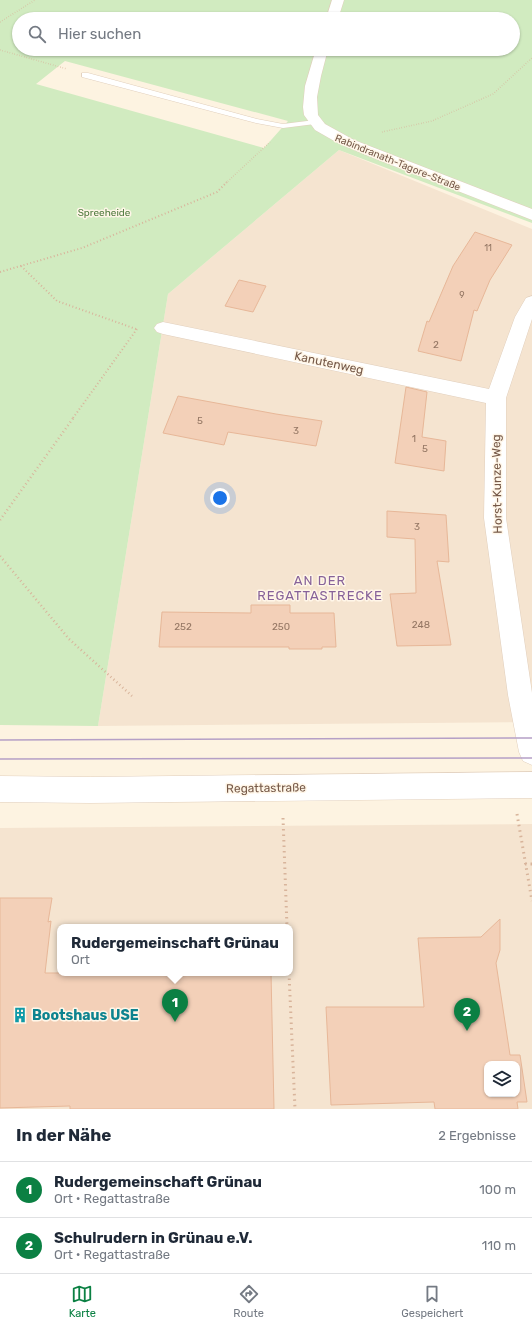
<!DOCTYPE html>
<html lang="de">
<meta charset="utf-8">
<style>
:root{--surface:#fff;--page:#f6f6f7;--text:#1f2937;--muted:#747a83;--line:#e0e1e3;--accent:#0b8043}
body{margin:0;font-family:Rubik,sans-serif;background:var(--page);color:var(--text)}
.controls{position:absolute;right:12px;bottom:12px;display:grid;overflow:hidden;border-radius:8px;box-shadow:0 1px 3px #0004}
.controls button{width:36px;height:36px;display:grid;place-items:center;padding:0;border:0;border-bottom:1px solid var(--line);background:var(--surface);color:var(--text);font:20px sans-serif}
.you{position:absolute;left:220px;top:498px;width:14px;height:14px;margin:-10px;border:3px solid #fff;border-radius:50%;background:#1a73e8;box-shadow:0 0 0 6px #1a73e833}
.badge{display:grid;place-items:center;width:26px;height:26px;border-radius:50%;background:var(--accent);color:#fff;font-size:13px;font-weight:700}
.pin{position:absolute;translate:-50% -33px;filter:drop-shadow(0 1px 2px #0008)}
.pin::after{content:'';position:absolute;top:21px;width:14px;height:12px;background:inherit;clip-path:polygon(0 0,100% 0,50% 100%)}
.popup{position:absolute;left:57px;top:924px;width:236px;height:52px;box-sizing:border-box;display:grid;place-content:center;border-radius:8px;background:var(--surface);filter:drop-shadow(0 1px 3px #0005);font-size:13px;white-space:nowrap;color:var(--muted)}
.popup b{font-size:15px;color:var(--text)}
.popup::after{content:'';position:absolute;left:50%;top:100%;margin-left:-8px;border:8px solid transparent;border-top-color:var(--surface)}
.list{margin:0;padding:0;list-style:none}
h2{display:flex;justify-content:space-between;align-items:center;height:52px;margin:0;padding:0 16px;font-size:17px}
h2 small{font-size:13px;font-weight:400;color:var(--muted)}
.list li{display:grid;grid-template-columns:26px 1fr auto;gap:12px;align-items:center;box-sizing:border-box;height:56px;padding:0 16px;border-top:1px solid var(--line)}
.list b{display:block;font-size:15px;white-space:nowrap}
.list p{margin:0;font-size:13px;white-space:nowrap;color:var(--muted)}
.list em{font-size:13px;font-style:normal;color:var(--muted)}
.icon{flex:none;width:22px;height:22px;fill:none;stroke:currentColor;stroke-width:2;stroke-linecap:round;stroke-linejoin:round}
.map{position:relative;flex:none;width:532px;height:1109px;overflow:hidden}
.search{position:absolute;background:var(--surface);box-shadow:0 1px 3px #0004;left:12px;right:12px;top:12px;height:44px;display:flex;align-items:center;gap:10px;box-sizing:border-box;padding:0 14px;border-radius:22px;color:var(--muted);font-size:15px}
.sheet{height:164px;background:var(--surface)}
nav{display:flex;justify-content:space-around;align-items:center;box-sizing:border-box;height:56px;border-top:1px solid var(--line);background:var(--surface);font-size:11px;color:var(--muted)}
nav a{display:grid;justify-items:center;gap:2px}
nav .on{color:var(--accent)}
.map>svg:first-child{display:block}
.residential{fill:#f5e4d0;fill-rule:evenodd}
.green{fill:#d1ebc0;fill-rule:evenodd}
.building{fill:#f3d0b8;stroke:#e7b798;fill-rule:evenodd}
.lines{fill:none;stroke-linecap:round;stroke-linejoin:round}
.service-casing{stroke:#e1cfbd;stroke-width:1}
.minor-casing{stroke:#e1cfbd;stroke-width:1}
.path-far3{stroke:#d8b49b;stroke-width:1.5;stroke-dasharray:0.5 2;stroke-linecap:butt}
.path-far2{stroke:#d8b49b;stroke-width:2;stroke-dasharray:1 2.5;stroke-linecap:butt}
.path-far1{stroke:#d8b49b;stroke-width:2.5;stroke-dasharray:1 3;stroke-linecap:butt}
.path{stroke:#d8b49b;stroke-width:3;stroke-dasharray:1.5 4;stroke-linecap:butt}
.service{fill:#fff;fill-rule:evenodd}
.minor{fill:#fff;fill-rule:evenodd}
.tram{stroke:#b5a0c6;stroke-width:1.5}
.labels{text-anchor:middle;stroke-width:3;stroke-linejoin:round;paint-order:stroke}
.far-number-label{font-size:9px;fill:#947663}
.far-street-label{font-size:10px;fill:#755847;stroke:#fff6e8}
.far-park-label{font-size:10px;fill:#507b3f;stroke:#fff6e8}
.number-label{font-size:10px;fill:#947663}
.street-label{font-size:12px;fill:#755847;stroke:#fff6e8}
.neighbourhood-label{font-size:13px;letter-spacing:1px;fill:#876299;stroke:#fff6e8}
.near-culture-label{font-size:14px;font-weight:bold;fill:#0d838f;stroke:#fff6e8;text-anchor:start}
</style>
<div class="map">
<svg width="532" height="1109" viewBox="0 0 532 1109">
<rect width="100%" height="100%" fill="#fdf3e1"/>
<path class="residential" d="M 339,150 L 532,229 L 532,722 L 98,726 L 168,294 Z
M 532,824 L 532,1109 L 0,1109 L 0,828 ZM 60,927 L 290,927 L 290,973 L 60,973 ZM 487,1064 L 517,1064 L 517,1094 L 487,1094 Z"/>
<path class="green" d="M 0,0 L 532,0 L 532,223 L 339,150 L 168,294 L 98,726 L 0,725 ZM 19,19 L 513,19 L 513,49 L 19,49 ZM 65,61 L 288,121 L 264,148 L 36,84 Z"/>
<path class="building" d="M 475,232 L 512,245 L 490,280 L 477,311 L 474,310 L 461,361 L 418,351 L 427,321 L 429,322 L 453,266 Z
M 239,280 L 266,286 L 253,312 L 225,306 Z
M 406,387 L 427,392 L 422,437 L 446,441 L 444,471 L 395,463 Z
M 178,396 L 276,414 L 322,421 L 316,446 L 228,432 L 224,445 L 163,433 Z
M 387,511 L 446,515 L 449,562 L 437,561 L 451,645 L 397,646 L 390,594 L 416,593 L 415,539 L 387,537 Z
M 251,605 L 290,605 L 290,613 L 334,613 L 336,647 L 322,647 L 322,649 L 289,649 L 289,647 L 159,647 L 162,612 L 251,613 Z
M 0,898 L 52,898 L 48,922 L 51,921 L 45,973 L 271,973 L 274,1109 L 70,1109 L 70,1106 L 0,1108 Z
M 500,919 L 500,950 L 496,963 L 510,1055 L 520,1055 L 527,1102 L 517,1102 L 518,1109 L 435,1109 L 434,1102 L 331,1105 L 326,1007 L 424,1007 L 418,938 L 481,937 ZM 487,1064 L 517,1064 L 517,1094 L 487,1094 Z"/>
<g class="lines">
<g class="service-casing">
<path id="service" d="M 82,73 L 88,73 L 257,119 L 283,124 L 315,120 L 319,122 L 315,124 L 283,128 L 256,123 L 82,77 Z"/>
</g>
<g class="minor-casing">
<path id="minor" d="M 332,0 L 344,0 L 338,19 L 326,19 Z
M 316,49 L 328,49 L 321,76 L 317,97 L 318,115 L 325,124 L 354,140 L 532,209 L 532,220 L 366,155 L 336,142 L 315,130 L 304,115 L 303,107 L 305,86 Z
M 532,296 L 532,319 L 506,398 L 506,518 L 532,693 L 532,765 L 523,761 L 519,752 L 508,695 L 484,518 L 486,403 L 163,334 L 157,332 L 154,328 L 157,324 L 163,322 L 489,389 L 515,317 L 526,298 Z
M 532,772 L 532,798 L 90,803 L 0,802 L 0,776 L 90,777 Z"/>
</g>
<path class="path-far3" d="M 0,22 L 35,0
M 0,50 L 67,69
M 382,132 L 432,121 L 493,94 L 532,58
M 226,183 L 270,142"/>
<path class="path-far2" d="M 21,266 L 57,301 L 136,329
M 0,272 L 82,248 L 217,192 L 227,182
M 73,418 L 137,329"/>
<path class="path-far1" d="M 0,520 L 74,417
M 0,556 L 69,639 L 132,696"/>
<path class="path" d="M 517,814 L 532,901
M 283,818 L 287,927
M 525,864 L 532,864
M 289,973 L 295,1109"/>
<use href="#service" class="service"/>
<use href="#minor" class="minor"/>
<path class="tram" d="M 0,740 L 532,738
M 0,759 L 532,758"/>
</g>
<defs>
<g id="building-bare" transform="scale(1.2)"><path d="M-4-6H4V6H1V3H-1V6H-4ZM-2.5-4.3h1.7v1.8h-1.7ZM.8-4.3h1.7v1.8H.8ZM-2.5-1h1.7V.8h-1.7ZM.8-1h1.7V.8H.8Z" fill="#0f9aa8" stroke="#fff6e8" stroke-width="2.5" paint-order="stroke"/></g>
</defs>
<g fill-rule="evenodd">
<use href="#building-bare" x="20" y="1015"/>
</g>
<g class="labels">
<g class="far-number-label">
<text x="488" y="251">11</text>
<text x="462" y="298">9</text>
</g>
<g class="far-street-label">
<text transform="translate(398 162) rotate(22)" y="4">Rabindranath-Tagore-Straße</text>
</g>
<g class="far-park-label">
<text x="104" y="216">Spreeheide</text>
</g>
<g class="number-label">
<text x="436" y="348">2</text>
<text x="200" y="424">5</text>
<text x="296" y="434">3</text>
<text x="414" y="442">1</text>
<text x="425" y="452">5</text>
<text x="417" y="530">3</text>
<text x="421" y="628">248</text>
<text x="183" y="630">252</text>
<text x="281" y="630">250</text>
</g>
<g class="street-label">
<text transform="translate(329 363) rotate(12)" y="4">Kanutenweg</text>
<text transform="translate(497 484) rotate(-91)" y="4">Horst-Kunze-Weg</text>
<text transform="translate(266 788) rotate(-1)" y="4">Regattastraße</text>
</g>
<g class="neighbourhood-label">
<text x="320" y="585">AN DER<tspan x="320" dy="15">REGATTASTRECKE</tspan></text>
</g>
<g class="near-culture-label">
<text x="32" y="1020">Bootshaus USE</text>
</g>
</g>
</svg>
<div class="controls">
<button><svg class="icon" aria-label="layers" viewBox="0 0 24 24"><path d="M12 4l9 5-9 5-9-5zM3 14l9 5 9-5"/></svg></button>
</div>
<div class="you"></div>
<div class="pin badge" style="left:175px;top:1022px">1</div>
<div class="popup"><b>Rudergemeinschaft Grünau</b>Ort</div>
<div class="pin badge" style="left:467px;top:1031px">2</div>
<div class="search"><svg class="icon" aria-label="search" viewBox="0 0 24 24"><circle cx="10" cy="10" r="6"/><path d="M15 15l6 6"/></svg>Hier suchen</div>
</div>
<section class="sheet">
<h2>In der Nähe<small>2 Ergebnisse</small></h2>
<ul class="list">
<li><span class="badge">1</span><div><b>Rudergemeinschaft Grünau</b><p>Ort · Regattastraße</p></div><em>100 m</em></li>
<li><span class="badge">2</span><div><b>Schulrudern in Grünau e.V.</b><p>Ort · Regattastraße</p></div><em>110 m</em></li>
</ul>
</section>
<nav>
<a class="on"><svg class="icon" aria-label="map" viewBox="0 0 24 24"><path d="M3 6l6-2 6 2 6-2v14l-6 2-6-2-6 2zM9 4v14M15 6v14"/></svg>Karte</a>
<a><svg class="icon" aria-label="directions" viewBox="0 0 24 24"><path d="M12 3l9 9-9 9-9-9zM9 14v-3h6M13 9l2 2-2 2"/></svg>Route</a>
<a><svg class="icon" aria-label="saved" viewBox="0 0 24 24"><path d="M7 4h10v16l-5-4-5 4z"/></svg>Gespeichert</a>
</nav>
